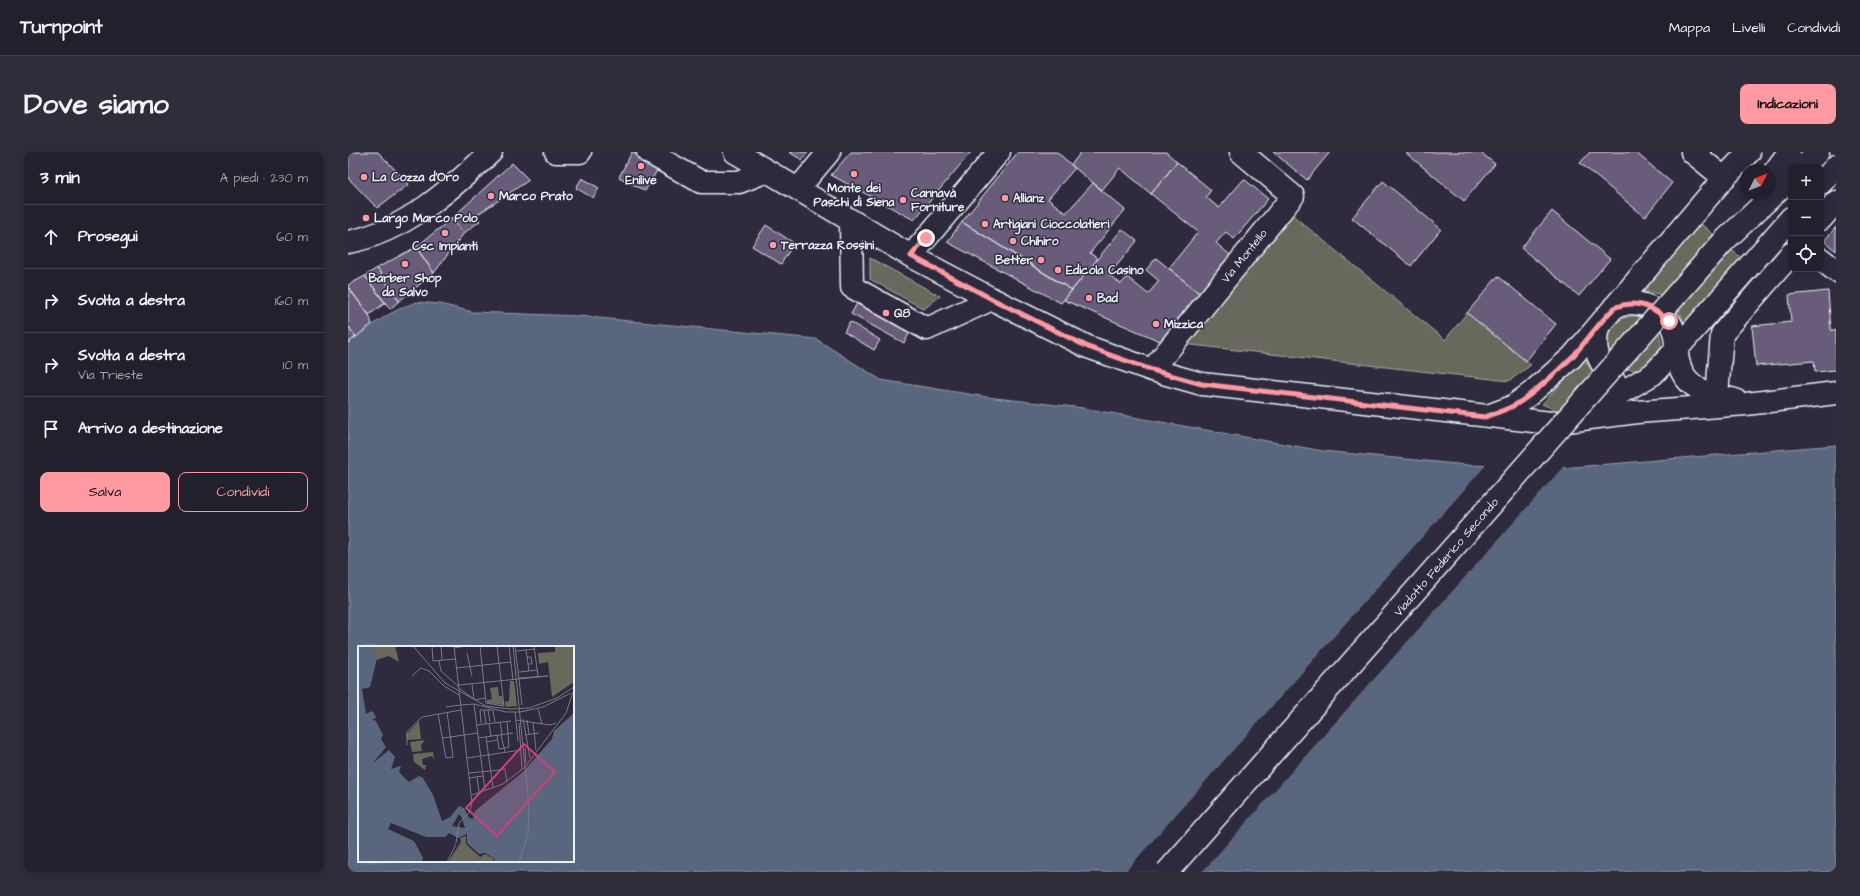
<!DOCTYPE html>
<html lang="it">
<meta charset="utf-8">
<style>
:root{--surface:#23202e;--page:#2f2d3a;--text:#f1f3f6;--muted:#a3a3aa;--line:#403e4a;--accent:#ff9aa2}
body{margin:0;font-family:"Architects Daughter",sans-serif;background:var(--page);color:var(--text)}
.controls{position:absolute;right:12px;top:12px;display:grid;overflow:hidden;border-radius:8px;box-shadow:0 2px 10px #0003}
.controls button{width:36px;height:36px;display:grid;place-items:center;padding:0;border:0;border-bottom:1px solid var(--line);background:var(--surface);color:var(--text);font:20px sans-serif}
.compass{position:absolute;left:1392px;top:12px;width:36px;height:36px;border-radius:50%;background:var(--surface);box-shadow:0 2px 10px #0003;rotate:48deg}
.stop{position:absolute;width:12px;height:12px;margin:-9px;border:3px solid #ff9aa2;border-radius:50%;background:#fff}
.stop.end{background:#ff9aa2;border-color:#fff;box-shadow:0 1px 4px #0008}
.list{margin:0;padding:0;list-style:none}
h2{display:flex;justify-content:space-between;align-items:center;height:52px;margin:0;padding:0 16px;font-size:17px}
h2 small{font-size:13px;font-weight:400;color:var(--muted)}
.list li{display:grid;grid-template-columns:26px 1fr auto;gap:12px;align-items:center;box-sizing:border-box;height:64px;padding:0 16px;border-top:1px solid var(--line)}
.list b{display:block;font-size:15px;white-space:nowrap}
.list p{margin:0;font-size:13px;white-space:nowrap;color:var(--muted)}
.list em{font-size:13px;font-style:normal;color:var(--muted)}
.actions{display:flex;gap:8px;padding:12px 16px}
.actions a{flex:1;padding:9px 0;border:1px solid var(--accent);border-radius:8px;text-align:center;font-size:14px;color:var(--accent)}
.actions .main{background:var(--accent);color:#111}
.icon{flex:none;width:22px;height:22px;fill:none;stroke:currentColor;stroke-width:2;stroke-linecap:round;stroke-linejoin:round}
.map{position:relative;flex:none;width:1488px;height:720px;overflow:hidden;border-radius:8px}
header{display:flex;align-items:center;gap:24px;box-sizing:border-box;height:56px;padding:0 20px;background:var(--surface);border-bottom:1px solid var(--line)}
header strong{font-size:19px}
nav{display:flex;gap:22px;margin-inline-start:auto;font-size:14px}
.intro{display:flex;align-items:center;justify-content:space-between;box-sizing:border-box;height:96px;padding:0 24px}
h1{margin:0;font-size:28px}
.button{padding:10px 18px;border-radius:8px;background:var(--accent);color:#111;font-size:14px;font-weight:700}
main{display:flex;gap:24px;padding:0 24px}
aside{flex:1;background:var(--surface);border-radius:8px;box-shadow:0 2px 10px #0003}
.map>svg:first-child{display:block}
.green{fill:#68695b;stroke:#a8adaa}
.water{fill:#5a667e;stroke:#939eaf;fill-rule:evenodd}
.pier{fill:#2f2a3d}
.building{fill:#675c7a;stroke:#e8f1f8}
.lines{fill:none;stroke-linecap:round;stroke-linejoin:round}
.minor-casing{stroke:#e8f1f8;stroke-width:25}
.major-casing{stroke:#e8f1f8;stroke-width:25}
.minor{stroke:#2f2a3d;stroke-width:22}
.major{stroke:#2f2a3d;stroke-width:22}
.major-bridge-casing{stroke:#e8f1f8;stroke-width:25;stroke-linecap:butt}
.major-bridge{stroke:#2f2a3d;stroke-width:22}
.route{stroke:#ff9aa2;stroke-width:5}
.poi-dot{fill:#ff9aa2;stroke:#2f2a3d;stroke-width:1.5}
.labels{text-anchor:middle;stroke-width:3;stroke-linejoin:round;paint-order:stroke}
.poi-label{font-size:12px;font-weight:bold;fill:#e8f1f8;stroke:#2f2a3d;text-anchor:start}
.street-label{font-size:12px;fill:#e8f1f8;stroke:#2f2a3d}
.inset-road{fill:none;stroke:#797a88;stroke-width:1}
.view{fill:#ca437a;fill-opacity:0.15;stroke:#ca437a;stroke-width:2}
.inset-edge{fill:none;stroke:#e8f1f8;stroke-width:2}
</style>
<header>
<strong>Turnpoint</strong>
<nav><a>Mappa</a><a>Livelli</a><a>Condividi</a></nav>
</header>
<div class="intro"><h1>Dove siamo</h1><a class="button">Indicazioni</a></div>
<main>
<aside>
<h2>3 min<small>A piedi · 230 m</small></h2>
<ul class="list">
<li><svg class="icon" aria-label="ahead" viewBox="0 0 24 24"><path d="M12 20V5M6 11l6-6 6 6"/></svg><div><b>Prosegui</b></div><em>60 m</em></li>
<li><svg class="icon" aria-label="right" viewBox="0 0 24 24"><path d="M7 20v-9h11M14 6l5 5-5 5"/></svg><div><b>Svolta a destra</b></div><em>160 m</em></li>
<li><svg class="icon" aria-label="right" viewBox="0 0 24 24"><path d="M7 20v-9h11M14 6l5 5-5 5"/></svg><div><b>Svolta a destra</b><p>Via Trieste</p></div><em>10 m</em></li>
<li><svg class="icon" aria-label="arrive" viewBox="0 0 24 24"><path d="M6 21V4h12l-3 4 3 4H6"/></svg><div><b>Arrivo a destinazione</b></div></li>
</ul>
<div class="actions"><a class="main">Salva</a><a>Condividi</a></div>
</aside>
<div class="map">
<svg width="1488" height="720" viewBox="0 0 1488 720">
<rect width="100%" height="100%" fill="#2f2a3d"/>
<filter id="ink" filterUnits="userSpaceOnUse"><feTurbulence type="fractalNoise" baseFrequency=".025" numOctaves="2"/><feDisplacementMap in="SourceGraphic" scale="8" xChannelSelector="R" yChannelSelector="G"/><feConvolveMatrix kernelMatrix="1 2 1 2 8 2 1 2 1" color-interpolation-filters="sRGB"/></filter>
<g filter="url(#ink)">
<path class="green" d="M 943,62 L 1097,188 L 1119,161 L 1183,213 L 1161,229 L 835,192 Z
M 1352,71 L 1397,109 L 1337,176 C 1332,150 1317,139 1291,140 Z
M 522,106 L 592,144 L 576,157 L 522,127 Z
M1259 191a27 27 0 1 1 54 0a27 27 0 1 1-54 0Z
M 1236,207 L 1244,219 L 1259,234 L 1210,259 L 1194,252 Z"/>
<path class="water" d="M 69,150 L 92,152 L 125,160 L 230,164 L 468,187 L 533,228 L 639,245 L 735,256 L 975,299 L 1119,313 L 1214,316 L 1488,293 L 1488,720 L 0,720 L 0,191 C 23,174 41,159 69,150 ZM 11,495 L 225,495 L 225,709 L 11,709 Z"/>
<path class="pier" d="M 1139,312 L 1216,314 L 854,720 L 777,720 Z"/>
<path class="building" d="M 1,0 L 30,0 L 61,32 L 29,56 L 0,26 Z
M 284,0 L 311,15 L 297,39 L 271,25 Z
M 441,0 L 460,0 L 454,8 Z
M 503,0 L 623,0 L 566,68 L 483,23 Z
M 670,0 L 709,0 L 727,16 L 700,47 L 718,61 L 745,31 L 777,58 L 742,101 L 750,107 L 724,138 L 614,70 Z
M 733,0 L 818,0 L 829,10 L 803,42 L 772,16 L 754,38 L 723,13 Z
M 925,0 L 982,0 L 959,28 Z
M 1059,0 L 1132,0 L 1147,12 L 1116,49 L 1058,1 Z
M 1242,0 L 1287,0 L 1324,31 L 1297,65 L 1232,11 Z
M 829,10 L 863,38 L 858,45 L 871,56 L 896,27 L 920,47 L 886,87 L 878,80 L 868,91 L 882,103 L 851,141 L 821,116 L 850,80 L 803,42 Z
M 164,11 L 181,28 L 127,64 L 132,69 L 116,81 L 103,67 Z
M 234,26 L 251,36 L 245,46 L 228,36 Z
M 1035,29 L 1093,77 L 1063,114 L 1004,66 Z
M 1204,59 L 1262,107 L 1231,144 L 1173,96 Z
M 103,67 L 116,81 L 86,121 L 68,95 Z
M 614,70 L 702,125 L 724,138 L 713,151 L 599,90 Z
M 418,73 L 446,91 L 433,112 L 404,94 Z
M 1488,75 L 1488,99 L 1476,89 Z
M 774,77 L 789,89 L 761,123 L 773,132 L 779,125 L 800,142 L 811,129 L 798,118 L 808,106 L 851,141 L 812,189 L 716,148 Z
M 68,95 L 86,121 L 51,149 L 29,116 Z
M 29,116 L 51,149 L 42,157 L 17,124 Z
M 17,124 L 37,151 L 21,163 L 0,135 L 0,133 Z
M 1150,124 L 1208,172 L 1178,209 L 1119,161 Z
M 0,135 L 21,163 L 24,172 L 8,185 L 0,174 Z
M 516,139 L 569,168 L 556,191 L 503,162 Z
M 1480,139 L 1483,178 L 1488,178 L 1488,218 L 1467,220 L 1466,209 L 1408,214 L 1404,174 L 1443,170 L 1441,143 Z
M 502,170 L 532,188 L 526,198 L 496,180 Z
M 0,174 L 8,185 L 0,191 Z"/>
<g class="lines">
<g class="minor-casing">
<path id="minor" d="M 208,0 L 232,0
M 300,0 L 353,30 L 391,30 L 419,19
M 387,0 L 563,104 L 644,147 L 740,195 L 804,218 L 854,232 L 1203,271 L 1289,260 L 1398,252 L 1488,241
M 1344,0 L 1376,26
M 1473,31 L 1488,14
M 450,37 L 481,0
M 1473,67 L 1488,50
M 503,69 L 504,135 L 579,177 L 644,147
M 563,104 L 651,0
M 1473,107 L 1488,119
M 1266,155 C 1271,154 1276,152 1281,151 C 1301,150 1324,164 1327,184 C 1329,199 1328,213 1338,226 C 1349,241 1370,243 1387,248
M 1250,175 C 1243,204 1255,213 1271,236
M 804,218 L 945,44 L 893,0
M 1369,243 L 1374,182 L 1443,102
M 1224,262 L 1274,240 L 1305,222 L 1328,198 L 1443,66
M 1140,264 L 1164,255 L 1182,242 L 1224,205 L 1376,26 L 1401,0"/>
</g>
<g class="major-casing">
<path id="major" d="M 1454,15 L 1470,0
M 1422,26 L 1441,0
M 0,90 C 56,80 103,37 143,0
M 1375,90 L 1443,26"/>
</g>
<use href="#minor" class="minor"/>
<use href="#major" class="major"/>
<g class="major-bridge-casing">
<path id="major-bridge" d="M 819,720 L 1375,90"/>
</g>
<use href="#major-bridge" class="major-bridge"/>
</g>
</g>
<g class="lines" filter="url(#ink)">
<path class="route" d="M 578,86 L 563,104 L 644,147 L 740,195 L 804,218 L 854,232 L 1137,265 C 1145,262 1155,259 1163,255 C 1179,248 1211,218 1224,205 C 1233,196 1261,158 1268,155 C 1289,147 1306,155 1321,169"/>
</g>
<g class="poi-dot">
<circle cx="293" cy="14" r="4"/>
<circle cx="506" cy="22" r="4"/>
<circle cx="16" cy="25" r="4"/>
<circle cx="143" cy="44" r="4"/>
<circle cx="657" cy="46" r="4"/>
<circle cx="555" cy="48" r="4"/>
<circle cx="18" cy="66" r="4"/>
<circle cx="637" cy="72" r="4"/>
<circle cx="97" cy="81" r="4"/>
<circle cx="665" cy="89" r="4"/>
<circle cx="425" cy="93" r="4"/>
<circle cx="693" cy="108" r="4"/>
<circle cx="57" cy="112" r="4"/>
<circle cx="710" cy="118" r="4"/>
<circle cx="741" cy="146" r="4"/>
<circle cx="538" cy="161" r="4"/>
<circle cx="808" cy="172" r="4"/>
</g>
<g class="labels">
<g class="poi-label">
<text x="24" y="29">La Cozza d'Oro</text>
<text x="293" y="32" text-anchor="middle">Enilive</text>
<text x="506" y="40" text-anchor="middle">Monte dei<tspan x="506" dy="14">Paschi di Siena</tspan></text>
<text x="563" y="45">Cannavà<tspan x="563" dy="14">Forniture</tspan></text>
<text x="151" y="48">Marco Prato</text>
<text x="665" y="50">Allianz</text>
<text x="26" y="70">Largo Marco Polo</text>
<text x="645" y="76">Artigiani Cioccolatieri</text>
<text x="673" y="93">Chihiro</text>
<text x="433" y="97">Terrazza Rossini</text>
<text x="97" y="98" text-anchor="middle">Csc Impianti</text>
<text x="685" y="112" text-anchor="end">Better</text>
<text x="718" y="122">Edicola Casino</text>
<text x="57" y="130" text-anchor="middle">Barber Shop<tspan x="57" dy="14">da Salvo</tspan></text>
<text x="749" y="150">Bad</text>
<text x="546" y="165">Q8</text>
<text x="816" y="176">Mizzica</text>
</g>
<g class="street-label">
<text transform="translate(896 104) rotate(-51)" y="4">Via Montello</text>
<text transform="translate(1098 405) rotate(-49)" y="4">Viadotto Federico Secondo</text>
</g>
</g>
<g transform="translate(10 494)">
<rect width="216" height="216" fill="#2f2a3d"/>
<path d="M 16,0 L 37,0 L 41,16 L 31,10 L 18,14 ZM 197,0 L 216,0 L 216,36 L 194,51 L 190,16 L 181,18 L 180,7 L 197,6 ZM 152,35 L 156,35 L 159,60 L 148,61 L 147,56 L 151,55 ZM 140,41 L 141,50 L 144,50 L 146,59 L 129,57 L 129,54 L 134,53 L 132,42 ZM 61,75 L 63,93 L 49,94 L 48,89 ZM 67,94 L 63,99 L 64,105 L 54,106 L 52,96 ZM 75,106 L 76,114 L 74,110 L 64,113 L 65,119 L 68,119 L 67,124 L 56,116 L 55,108 ZM 108,190 L 108,198 L 122,211 L 127,208 L 136,213 L 134,216 L 90,216 L 103,196 L 102,192 Z" fill="#68695b"/>
<path d="M 0,0 L 16,0 L 19,12 L 12,41 L 4,43 L 8,68 L 13,65 L 16,67 L 18,72 L 14,73 L 18,75 L 25,89 L 23,93 L 28,101 L 15,117 L 31,104 L 37,111 L 33,123 L 43,120 L 41,126 L 51,136 L 61,130 L 65,132 L 75,149 L 84,175 L 92,171 L 101,160 L 106,162 L 111,172 L 115,173 L 117,165 L 165,126 L 194,93 L 196,85 L 216,67 L 216,216 L 135,216 L 137,213 L 127,207 L 121,208 L 109,197 L 109,188 L 100,192 L 91,187 L 87,191 L 68,191 L 33,177 L 30,183 L 56,195 L 65,212 L 64,216 L 0,216 ZM 101,168 L 104,172 L 107,182 L 94,180 Z" fill="#5a667e" fill-rule="evenodd"/>
<path class="inset-road" d="M 55,0 L 87,37 L 128,60 L 152,63 L 171,62 L 199,52 L 216,41M 74,0 L 75,15 L 97,13M 83,0 L 84,14M 96,0 L 114,157 L 111,167 L 101,177 L 98,197M 122,0 L 128,57 L 146,60 L 139,0M 151,0 L 155,34M 155,0 L 171,161 L 170,188 L 161,216M 157,0 L 164,59M 176,0 L 180,30M 96,2 L 109,0M 168,4 L 171,25M 158,5 L 177,3M 109,7 L 114,30M 169,11 L 173,11 L 174,18 L 170,18M 81,15 L 83,25 L 101,41M 99,22 L 153,16M 161,26 L 180,24M 54,30 L 63,22 L 71,25 L 86,40 L 101,49M 161,32 L 190,30M 114,38 L 116,53M 101,39 L 190,30M 101,42 L 117,54 L 127,52M 116,58 L 127,144M 103,59 L 116,58 L 148,66 L 162,66 L 185,61 L 213,47M 88,61 L 102,59M 180,63 L 184,78M 126,64 L 128,78M 130,64 L 132,76M 135,64 L 137,76M 157,66 L 160,95M 80,68 L 88,112 L 95,111 L 89,66M 165,73 L 172,112M 158,74 L 192,79 L 198,77M 169,74 L 171,88M 142,76 L 144,88M 175,76 L 178,104M 123,77 L 122,64 L 134,64M 161,77 L 164,123M 131,78 L 133,90M 119,79 L 153,75M 139,89 L 141,103 L 151,101 L 149,75M 143,89 L 147,106M 167,89 L 181,87M 128,91 L 135,142M 85,92 L 120,87M 120,92 L 155,87M 128,96 L 140,94M 49,99 L 49,86 L 64,71 L 103,64M 167,102 L 168,117M 109,112 L 163,104M 133,125 L 147,123 L 149,136M 111,127 L 132,125M 119,131 L 121,146M 111,132 L 125,130M 114,149 L 145,138 L 167,121 L 208,67 L 215,46M 89,216 L 98,198"/>
<path class="view" d="M 166,98 L 197,126 L 139,190 L 108,162 Z"/>
<rect width="216" height="216" class="inset-edge"/>
</g>
</svg>
<div class="controls">
<button>+</button>
<button>−</button>
<button><svg class="icon" aria-label="locate" viewBox="0 0 24 24"><circle cx="12" cy="12" r="6"/><path d="M12 2v4M12 18v4M2 12h4M18 12h4"/></svg></button>
</div>
<svg class="compass" viewBox="-18 -18 36 36"><path d="M0-13l5 13h-10z" fill="#e53935"/><path d="M0 13l5-13h-10z" fill="#a3a3aa"/></svg>
<div class="stop" style="left:1321px;top:169px"></div>
<div class="stop end" style="left:578px;top:86px"></div>
</div>
</main>
